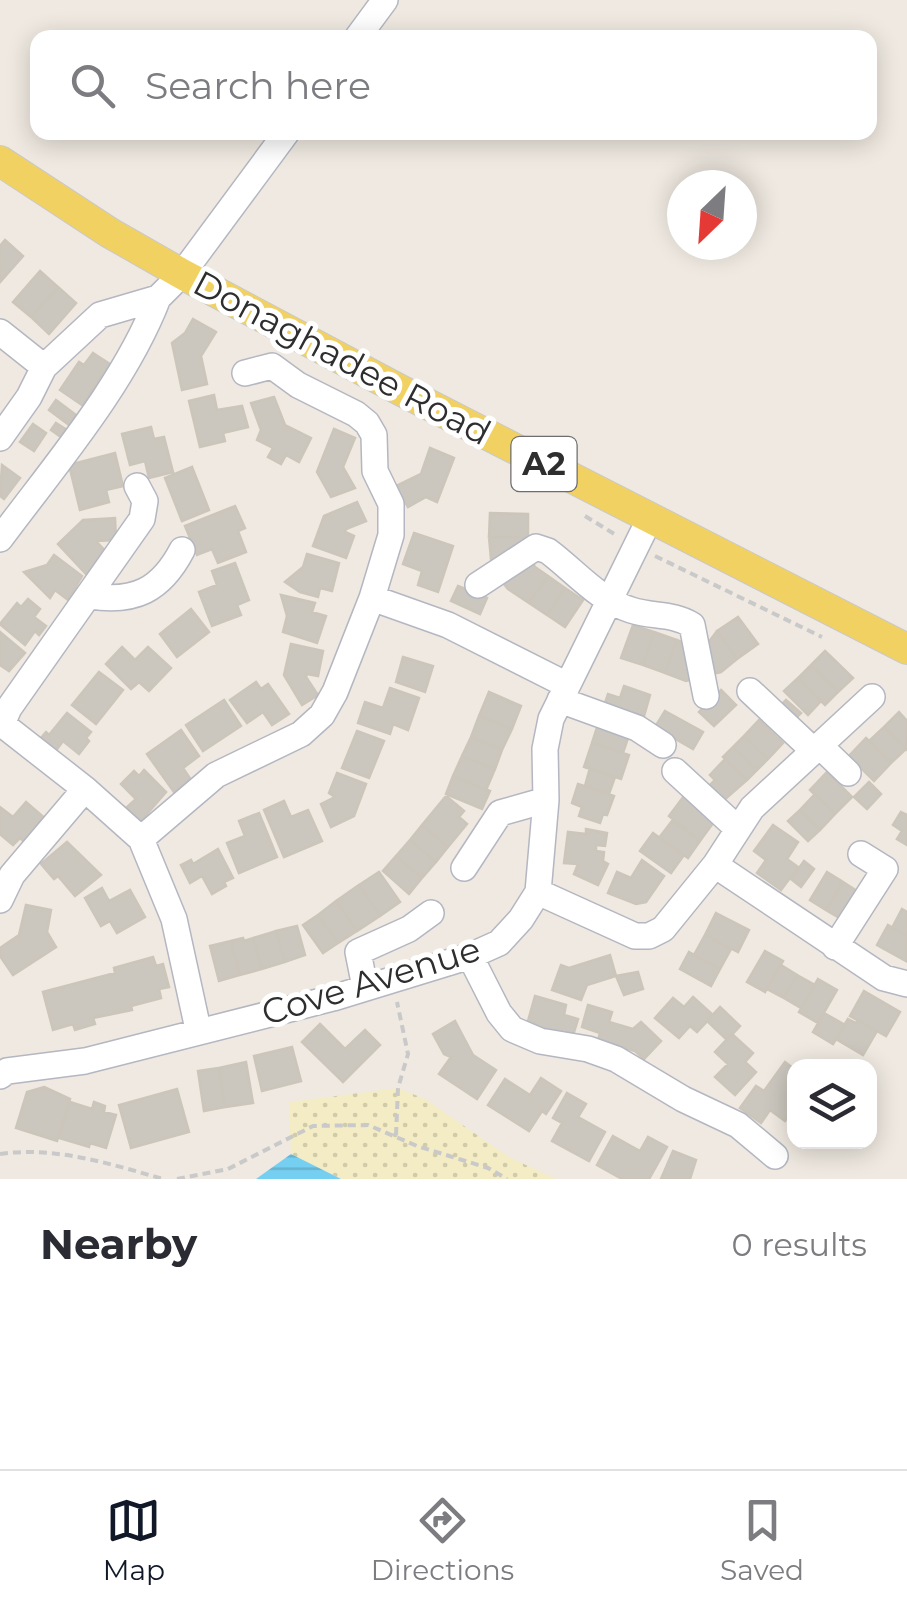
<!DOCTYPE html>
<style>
:root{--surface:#fff;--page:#f7f7f7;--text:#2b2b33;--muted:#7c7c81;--line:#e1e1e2;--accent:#111827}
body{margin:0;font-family:Montserrat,sans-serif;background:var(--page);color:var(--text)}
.controls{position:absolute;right:30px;bottom:30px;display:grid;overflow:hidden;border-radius:20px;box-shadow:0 5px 25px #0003}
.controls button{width:90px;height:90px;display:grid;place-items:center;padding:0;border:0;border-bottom:2px solid var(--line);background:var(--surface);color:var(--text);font:50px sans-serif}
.compass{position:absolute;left:667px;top:170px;width:90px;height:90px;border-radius:50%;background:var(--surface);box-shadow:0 5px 25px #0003;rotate:205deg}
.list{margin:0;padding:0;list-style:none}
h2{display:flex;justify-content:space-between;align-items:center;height:130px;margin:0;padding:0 40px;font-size:42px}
h2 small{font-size:32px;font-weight:400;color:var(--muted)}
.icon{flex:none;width:55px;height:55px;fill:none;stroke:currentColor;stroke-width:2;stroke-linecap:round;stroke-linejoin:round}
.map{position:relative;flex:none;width:907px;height:1179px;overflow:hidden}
.search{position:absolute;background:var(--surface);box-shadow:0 5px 25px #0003;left:30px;right:30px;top:30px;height:110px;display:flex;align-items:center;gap:25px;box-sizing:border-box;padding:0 35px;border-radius:20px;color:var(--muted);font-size:38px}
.sheet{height:290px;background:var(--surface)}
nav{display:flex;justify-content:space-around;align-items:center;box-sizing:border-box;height:140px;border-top:2px solid var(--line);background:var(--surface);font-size:28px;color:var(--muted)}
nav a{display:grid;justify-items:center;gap:5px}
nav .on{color:var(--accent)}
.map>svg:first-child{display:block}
.sand{fill:url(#sand-dots)}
.water{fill:url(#water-rules)}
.building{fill:#cbc7bf;stroke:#cbc5ba;stroke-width:2.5}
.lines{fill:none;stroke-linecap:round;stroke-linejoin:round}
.minor-casing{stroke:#b4b7c1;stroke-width:28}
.major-casing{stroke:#c9c9c9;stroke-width:32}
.path{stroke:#c9c9c9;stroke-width:4;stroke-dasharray:8 5;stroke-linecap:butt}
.minor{stroke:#fff;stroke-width:25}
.major{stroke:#f2d163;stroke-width:30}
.labels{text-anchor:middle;stroke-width:10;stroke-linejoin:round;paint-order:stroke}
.shield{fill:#fff;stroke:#6d6d6d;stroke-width:2.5}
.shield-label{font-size:32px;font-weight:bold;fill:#2e2e2e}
.street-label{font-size:35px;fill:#2e2e2e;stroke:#fff}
</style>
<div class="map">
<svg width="907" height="1179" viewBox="0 0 907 1179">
<defs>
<pattern id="sand-dots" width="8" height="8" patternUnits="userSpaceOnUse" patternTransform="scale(2.5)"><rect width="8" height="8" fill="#f3ecc5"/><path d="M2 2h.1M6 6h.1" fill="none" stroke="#d1cbaa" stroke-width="1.8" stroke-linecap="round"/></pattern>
<pattern id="water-rules" width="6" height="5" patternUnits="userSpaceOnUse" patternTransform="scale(2.5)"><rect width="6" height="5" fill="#75cff0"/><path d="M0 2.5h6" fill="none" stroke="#66b2ce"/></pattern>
</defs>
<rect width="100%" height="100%" fill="#efe9e1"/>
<path class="sand" d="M 398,1088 L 425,1099 L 509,1157 L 556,1179 L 341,1179 L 291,1154 L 289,1102 Z"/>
<path class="water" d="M 291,1154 L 341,1179 L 256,1179 Z"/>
<path class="building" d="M 5,240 L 23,256 L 0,282 L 0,246 Z
M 40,271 L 58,287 L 31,317 L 13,302 Z
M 58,287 L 76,303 L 49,334 L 31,317 Z
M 193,319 L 216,332 L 201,356 L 207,384 L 182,390 L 172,343 L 185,333 Z
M 93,353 L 110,364 L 82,405 L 60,390 L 79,362 L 84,365 Z
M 214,395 L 217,410 L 242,406 L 248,427 L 223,433 L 225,441 L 200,447 L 189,401 Z
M 274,397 L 285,425 L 311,438 L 299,462 L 286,455 L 281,464 L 268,457 L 273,448 L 257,440 L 261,430 L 251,403 Z
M 56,400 L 76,415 L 69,425 L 49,410 Z
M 56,423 L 67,430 L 61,437 L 51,430 Z
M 33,424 L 46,433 L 34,451 L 20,442 Z
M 151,427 L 154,439 L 164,437 L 173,472 L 149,478 L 145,461 L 130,465 L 122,434 Z
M 334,429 L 355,438 L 343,467 L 355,488 L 331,497 L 317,472 Z
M 430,448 L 454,458 L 437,502 L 426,497 L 408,507 L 396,486 L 421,474 Z
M 115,453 L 123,486 L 106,490 L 109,502 L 80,510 L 69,465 Z
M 2,465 L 20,478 L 4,499 L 0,496 Z
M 192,467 L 209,510 L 182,521 L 165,478 Z
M 357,502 L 366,521 L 346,529 L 345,532 L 354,536 L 346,558 L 313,546 L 324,516 Z
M 235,506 L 245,528 L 238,531 L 246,552 L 218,563 L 212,549 L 197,555 L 185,526 Z
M 490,513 L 528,514 L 528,538 L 489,537 Z
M 115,518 L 116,540 L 96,541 L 108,554 L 86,574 L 58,544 L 83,520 Z
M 414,533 L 453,546 L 438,592 L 418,585 L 422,571 L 403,564 Z
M 489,537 L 528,538 L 497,575 L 491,559 Z
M 307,554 L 339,563 L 332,591 L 320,588 L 318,597 L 300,592 L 285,582 L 303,567 Z
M 54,555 L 82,576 L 68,600 L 55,590 L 50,598 L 24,572 L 47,565 Z
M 529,557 L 535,567 L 548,576 L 529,603 L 508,589 L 497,575 Z
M 235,563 L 249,600 L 237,605 L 241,615 L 212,626 L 199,592 L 217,585 L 212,571 Z
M 548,576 L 565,588 L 547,615 L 529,603 Z
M 458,586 L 487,598 L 480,614 L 451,601 Z
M 565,588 L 583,600 L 565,627 L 547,615 Z
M 281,595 L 315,603 L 312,612 L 326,616 L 317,643 L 283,632 L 287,616 Z
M 28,599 L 40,609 L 34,617 L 46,626 L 39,635 L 35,631 L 25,645 L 0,624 L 17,603 L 21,607 Z
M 191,609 L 209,632 L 177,657 L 160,634 Z
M 738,617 L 758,644 L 737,659 L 717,631 Z
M 633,625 L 654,632 L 643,665 L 621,658 Z
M 717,631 L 737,659 L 721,672 L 704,676 L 708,643 Z
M 0,632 L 25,653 L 9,671 L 0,665 Z
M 654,632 L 677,640 L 665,673 L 643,665 Z
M 677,640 L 688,645 L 704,676 L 686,681 L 665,673 Z
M 291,644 L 323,651 L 318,676 L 307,674 L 306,677 L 318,695 L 302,705 L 284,675 Z
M 122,647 L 135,660 L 148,647 L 171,668 L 149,691 L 139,682 L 131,689 L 106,664 Z
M 825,651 L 853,678 L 838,692 L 811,665 Z
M 403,657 L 433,666 L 425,692 L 396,682 Z
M 811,665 L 838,692 L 825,705 L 798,678 Z
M 99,672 L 123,690 L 96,724 L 72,705 Z
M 798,678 L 821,701 L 808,715 L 784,691 Z
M 256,682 L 261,689 L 268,684 L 289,714 L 272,725 L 263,712 L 247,723 L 230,700 Z
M 624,686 L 650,695 L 644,716 L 636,713 L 631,729 L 600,718 L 608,694 L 620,698 Z
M 390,688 L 419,698 L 408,730 L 393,724 L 390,734 L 358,723 L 365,702 L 383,708 Z
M 721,690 L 736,705 L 714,726 L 699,712 Z
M 489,692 L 521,706 L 512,729 L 479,716 Z
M 224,700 L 241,726 L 203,751 L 186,725 Z
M 786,700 L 801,713 L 793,721 L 779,707 Z
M 665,711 L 703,732 L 693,749 L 655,727 Z
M 899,712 L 907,721 L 906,749 L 884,727 Z
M 67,713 L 91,732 L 86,738 L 89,741 L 79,754 L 63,741 L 55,752 L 40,739 L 46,732 L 49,735 Z
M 479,716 L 512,729 L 502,750 L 471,737 Z
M 600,718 L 631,729 L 623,753 L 592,743 Z
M 759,720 L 783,743 L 768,759 L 744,736 Z
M 884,727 L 906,749 L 891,763 L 869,741 Z
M 181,730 L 199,756 L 183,768 L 191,780 L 174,792 L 147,754 Z
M 357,731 L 384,741 L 369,778 L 342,768 Z
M 744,736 L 768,759 L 757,770 L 733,747 Z
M 471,737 L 502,750 L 495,769 L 462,756 Z
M 866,738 L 891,763 L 874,781 L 849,756 Z
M 592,743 L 629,755 L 621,779 L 584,767 Z
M 733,747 L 757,770 L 747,780 L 723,757 Z
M 462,756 L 495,769 L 486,790 L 453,776 Z
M 725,759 L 747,780 L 724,800 L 709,786 L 715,780 L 710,775 Z
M 590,768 L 615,777 L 609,794 L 585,786 Z
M 144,770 L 166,792 L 140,822 L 126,808 L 136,799 L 121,784 L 134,771 L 139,776 Z
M 827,772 L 852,797 L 835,814 L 810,790 Z
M 337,773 L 366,784 L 354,816 L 331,827 L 321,804 L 335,797 L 329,793 Z
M 453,776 L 490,791 L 482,809 L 446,794 Z
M 869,782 L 881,794 L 867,809 L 854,797 Z
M 578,784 L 614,796 L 607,815 L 603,814 L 600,823 L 579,816 L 582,807 L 572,803 Z
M 815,794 L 835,814 L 820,830 L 800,810 Z
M 446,796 L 464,811 L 459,817 L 467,824 L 448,847 L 422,825 Z
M 684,796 L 716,819 L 700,841 L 669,816 Z
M 284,801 L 291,817 L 308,810 L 322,841 L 284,857 L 264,810 Z
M 26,802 L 49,822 L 29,846 L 20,838 L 13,845 L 0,834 L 0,807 L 13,817 Z
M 800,810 L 820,830 L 808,841 L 788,821 Z
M 901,812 L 907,815 L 907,845 L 897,839 L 902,831 L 893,825 Z
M 259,813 L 277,857 L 239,873 L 227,843 L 245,836 L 239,821 Z
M 672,821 L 700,841 L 688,858 L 659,838 Z
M 422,825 L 448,847 L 436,862 L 410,840 Z
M 773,825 L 798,842 L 787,859 L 798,867 L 781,890 L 757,873 L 766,860 L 754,851 Z
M 586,829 L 607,833 L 605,846 L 596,845 L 596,851 L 604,852 L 603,861 L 608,864 L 598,885 L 574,874 L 578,864 L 564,863 L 568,832 L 586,834 Z
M 653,833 L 684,855 L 671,873 L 640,851 Z
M 410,840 L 436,862 L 422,878 L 396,856 Z
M 67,842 L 101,875 L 75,896 L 58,876 L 54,879 L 41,864 Z
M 218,849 L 233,878 L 224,882 L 226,886 L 212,894 L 202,876 L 190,883 L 181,865 L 191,860 L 193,864 Z
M 396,856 L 422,878 L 409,894 L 383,871 Z
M 642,860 L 664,876 L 646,902 L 636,904 L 608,893 L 617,872 L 631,878 Z
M 804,861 L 814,869 L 801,887 L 791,879 Z
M 379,872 L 400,902 L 380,916 L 359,885 Z
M 827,872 L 843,882 L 826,910 L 810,900 Z
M 843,882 L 860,893 L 843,920 L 826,910 Z
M 359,885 L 380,916 L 357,931 L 336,901 Z
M 102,888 L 109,901 L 130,890 L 145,917 L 117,933 L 110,921 L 101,926 L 85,898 Z
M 336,901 L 357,931 L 338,943 L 318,915 Z
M 26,905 L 51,910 L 47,932 L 56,947 L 13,975 L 0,956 L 0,948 L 19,935 Z
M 902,909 L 907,912 L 907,936 L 892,928 Z
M 716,913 L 749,930 L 738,952 L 705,935 Z
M 318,915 L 338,943 L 323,953 L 303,925 Z
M 888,925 L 907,936 L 906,961 L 877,945 Z
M 297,926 L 305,955 L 285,962 L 276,931 Z
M 276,931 L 285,962 L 262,969 L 253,938 Z
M 705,935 L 731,949 L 720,969 L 694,955 Z
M 243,938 L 244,941 L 253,938 L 262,969 L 240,975 L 231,941 Z
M 231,941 L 240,975 L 219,981 L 210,946 Z
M 765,951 L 783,961 L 765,992 L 747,982 Z
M 689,952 L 720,969 L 711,986 L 680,969 Z
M 610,955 L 616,976 L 587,985 L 581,1000 L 552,990 L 561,965 L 569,968 Z
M 153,957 L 156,966 L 163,964 L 169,987 L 159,989 L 161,998 L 131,1006 L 132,1010 L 93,1018 L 95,1024 L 75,1030 L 73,1024 L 53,1030 L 43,992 L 115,973 L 114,968 Z
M 781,965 L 797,975 L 784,998 L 767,989 Z
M 638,972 L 643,989 L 624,995 L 616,976 Z
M 797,975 L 815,985 L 801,1008 L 784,998 Z
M 818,979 L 837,990 L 818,1023 L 799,1012 Z
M 864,991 L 900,1012 L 886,1036 L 850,1016 Z
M 535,996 L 566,1005 L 564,1015 L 578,1019 L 571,1042 L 535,1032 L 537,1024 L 528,1021 Z
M 693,997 L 713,1015 L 697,1032 L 690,1026 L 679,1038 L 655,1018 L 673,998 L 684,1007 Z
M 588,1005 L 612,1012 L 609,1022 L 633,1029 L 641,1022 L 661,1041 L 644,1059 L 635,1051 L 598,1040 L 600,1033 L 582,1027 Z
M 720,1007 L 740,1026 L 727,1040 L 707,1021 Z
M 824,1013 L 845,1025 L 833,1044 L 813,1032 Z
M 848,1019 L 856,1023 L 858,1020 L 877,1031 L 863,1055 L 836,1039 Z
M 455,1021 L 473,1055 L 496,1070 L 477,1099 L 439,1074 L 451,1057 L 444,1054 L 433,1034 Z
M 320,1024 L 345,1049 L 365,1030 L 380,1045 L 343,1082 L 302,1042 Z
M 732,1034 L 753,1053 L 745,1062 L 756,1072 L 735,1095 L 715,1077 L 728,1064 L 715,1052 Z
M 292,1047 L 301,1081 L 262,1091 L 254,1056 Z
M 246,1062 L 253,1103 L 225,1107 L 219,1068 Z
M 785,1062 L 793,1068 L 788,1078 L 794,1083 L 794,1108 L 785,1121 L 770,1110 L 761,1123 L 740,1108 L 756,1086 L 764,1091 Z
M 219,1068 L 225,1107 L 204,1111 L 198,1071 Z
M 541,1078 L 561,1091 L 546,1114 L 542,1111 L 529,1131 L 488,1105 L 505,1079 L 530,1095 Z
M 44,1087 L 70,1099 L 57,1141 L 16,1128 L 27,1092 Z
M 177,1089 L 189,1132 L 131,1148 L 119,1105 Z
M 567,1093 L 586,1104 L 578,1117 L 605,1132 L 589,1161 L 552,1141 L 562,1123 L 553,1118 Z
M 70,1102 L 92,1109 L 94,1102 L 105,1106 L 104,1112 L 116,1115 L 106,1148 L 90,1143 L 89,1147 L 59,1138 Z
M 613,1136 L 640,1151 L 648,1137 L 667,1147 L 649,1179 L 622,1179 L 597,1165 Z
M 673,1151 L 696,1160 L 690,1179 L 661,1179 Z"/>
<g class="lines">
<g class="minor-casing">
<path id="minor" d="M 357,38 L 385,0
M 0,332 L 44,367
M 0,438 L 29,397 L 44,367 L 100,315 L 158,298 L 182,274 L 287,132
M 137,486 L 145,501 L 142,519 L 9,708 L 2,724 L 85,789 L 141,839 L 174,919 L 198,1029
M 0,539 C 55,465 125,384 158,298
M 478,585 L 536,547 L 548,551 C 575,571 597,599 631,610 C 652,617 673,613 692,625 L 706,696
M 90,596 C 135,603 161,590 182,550
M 372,598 L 448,625 L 567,685
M 750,691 L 814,751
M 560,700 L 637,728 L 663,745
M 820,746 L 848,773
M 675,771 L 738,829
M 141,839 L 216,775 L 301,734 L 322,715 L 335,692 L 372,598 L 391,535 L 391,504 L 375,471 L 374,435 L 367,423 L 356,414 L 298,385 L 272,366 L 245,373
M 715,865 L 884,978 L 907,984
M 464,868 L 500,813 L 546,800
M 538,892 L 635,936 L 649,936 L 663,929 L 715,865 L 752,808 L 872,697
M 0,900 L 12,875 L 85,789
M 835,947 L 885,869 L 861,854
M 470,956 L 499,1013 L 512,1029 L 540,1041 L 588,1049 L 616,1059 L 683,1099 L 738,1125 L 775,1156
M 365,987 L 358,952 L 409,929 L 431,913
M 0,1076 L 7,1071 L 85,1061 L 333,998 L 470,956 L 499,943 L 521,919 L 538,892 L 546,800 L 545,749 L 551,719 L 650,518"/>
</g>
<g class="major-casing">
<path id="major" d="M 0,161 L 110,233 L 182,274 L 402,391 L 907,649"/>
</g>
<path class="path" d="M 585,516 L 616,535
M 655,556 L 822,637
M 396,1135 L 398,1088 L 408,1054 L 397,1002
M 0,1154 C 55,1146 111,1164 163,1179
M 177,1179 L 228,1169 L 313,1126 L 368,1125 L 417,1146 L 488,1168 L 507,1179"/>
<use href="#minor" class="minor"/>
<use href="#major" class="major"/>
</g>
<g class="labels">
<rect class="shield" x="511.5" y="437" width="65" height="54" rx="8"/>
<g class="shield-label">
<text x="544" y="475">A2</text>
</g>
<g class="street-label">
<text transform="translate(342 358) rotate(28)" y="12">Donaghadee Road</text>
<text transform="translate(371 981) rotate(-17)" y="12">Cove Avenue</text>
</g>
</g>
</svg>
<div class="controls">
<button><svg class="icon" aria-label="layers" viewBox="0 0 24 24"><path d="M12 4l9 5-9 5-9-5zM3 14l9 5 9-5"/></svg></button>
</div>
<svg class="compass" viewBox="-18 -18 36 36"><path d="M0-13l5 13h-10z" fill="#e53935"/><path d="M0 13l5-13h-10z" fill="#7c7c81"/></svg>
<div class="search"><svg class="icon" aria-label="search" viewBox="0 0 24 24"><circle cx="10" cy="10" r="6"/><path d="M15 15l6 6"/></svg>Search here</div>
</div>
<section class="sheet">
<h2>Nearby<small>0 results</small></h2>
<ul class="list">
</ul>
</section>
<nav>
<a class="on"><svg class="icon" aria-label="map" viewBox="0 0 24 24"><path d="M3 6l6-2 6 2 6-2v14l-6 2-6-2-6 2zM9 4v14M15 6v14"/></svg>Map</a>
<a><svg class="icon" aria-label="directions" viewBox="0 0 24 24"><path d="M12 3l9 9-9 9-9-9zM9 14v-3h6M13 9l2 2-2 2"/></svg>Directions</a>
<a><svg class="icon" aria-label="saved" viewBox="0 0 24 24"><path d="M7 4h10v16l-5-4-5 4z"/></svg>Saved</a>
</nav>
